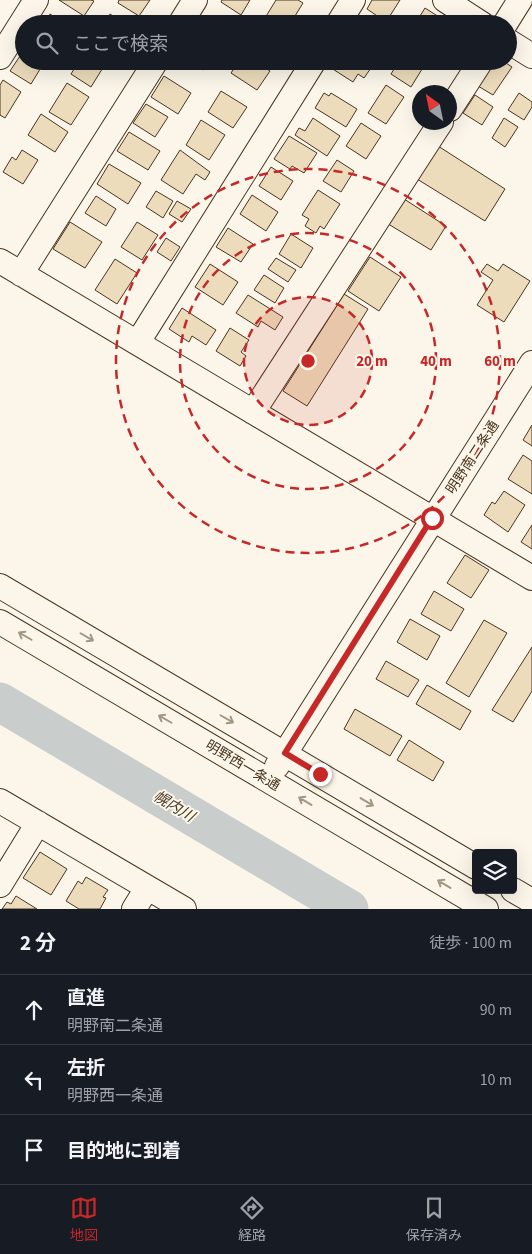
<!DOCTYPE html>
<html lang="ja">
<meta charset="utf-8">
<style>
:root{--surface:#171b24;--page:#20242c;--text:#f1f3f6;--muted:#9ea1a6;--line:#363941;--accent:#c62828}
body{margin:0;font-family:"Source Sans 3","Noto Sans JP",sans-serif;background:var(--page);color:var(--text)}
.controls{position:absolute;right:15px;bottom:15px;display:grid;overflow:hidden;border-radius:5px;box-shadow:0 5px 20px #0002}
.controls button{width:45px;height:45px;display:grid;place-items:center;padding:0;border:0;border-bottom:1px solid var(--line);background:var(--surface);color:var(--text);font:25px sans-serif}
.compass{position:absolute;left:412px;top:85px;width:45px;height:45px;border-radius:50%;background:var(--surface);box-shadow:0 5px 20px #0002;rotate:327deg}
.stop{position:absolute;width:15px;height:15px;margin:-11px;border:4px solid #c62828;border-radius:50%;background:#fff}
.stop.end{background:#c62828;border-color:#fff;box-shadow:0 1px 5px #0008}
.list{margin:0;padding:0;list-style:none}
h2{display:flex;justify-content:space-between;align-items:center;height:65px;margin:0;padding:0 20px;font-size:21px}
h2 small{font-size:16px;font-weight:400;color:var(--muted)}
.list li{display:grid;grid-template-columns:32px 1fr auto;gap:15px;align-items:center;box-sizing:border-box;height:70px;padding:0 20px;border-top:1px solid var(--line)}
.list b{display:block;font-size:19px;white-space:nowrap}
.list p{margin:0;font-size:16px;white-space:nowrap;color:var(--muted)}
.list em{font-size:16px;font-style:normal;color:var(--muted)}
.icon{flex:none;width:28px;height:28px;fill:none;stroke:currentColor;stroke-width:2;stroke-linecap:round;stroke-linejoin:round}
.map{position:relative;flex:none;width:532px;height:909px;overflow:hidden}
.search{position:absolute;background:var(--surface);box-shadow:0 5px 20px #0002;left:15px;right:15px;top:15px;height:55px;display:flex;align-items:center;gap:12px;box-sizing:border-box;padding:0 18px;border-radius:28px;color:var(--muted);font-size:19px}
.sheet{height:275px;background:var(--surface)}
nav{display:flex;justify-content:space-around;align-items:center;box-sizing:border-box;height:70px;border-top:1px solid var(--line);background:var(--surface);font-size:14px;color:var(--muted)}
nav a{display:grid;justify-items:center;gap:2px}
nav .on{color:var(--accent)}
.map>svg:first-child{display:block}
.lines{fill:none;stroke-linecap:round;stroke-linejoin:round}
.river{stroke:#c9cecd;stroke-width:39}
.building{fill:#ecdcbc;stroke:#4a3520}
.minor-casing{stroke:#4a3520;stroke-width:26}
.minor{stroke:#fbf6e9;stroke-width:24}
.oneway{stroke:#a29684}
.route{stroke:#c62828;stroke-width:6}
.ring{fill:none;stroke:#c62828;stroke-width:2.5;stroke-dasharray:9 6}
.labels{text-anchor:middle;stroke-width:4;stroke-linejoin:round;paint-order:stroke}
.street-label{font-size:14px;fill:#4a3520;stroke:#fbf6e9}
.water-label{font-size:15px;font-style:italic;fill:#4a3520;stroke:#fbf6e9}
.centre{fill:#c62828;stroke:#fbf6e9;stroke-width:2.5}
.ring-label{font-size:15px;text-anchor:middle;font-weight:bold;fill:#c62828;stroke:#fbf6e9;stroke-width:4;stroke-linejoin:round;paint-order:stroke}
</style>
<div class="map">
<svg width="532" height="909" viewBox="0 0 532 909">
<rect width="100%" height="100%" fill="#fbf6e9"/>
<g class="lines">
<path class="river" d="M 0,702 L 349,909"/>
</g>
<path class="building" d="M 59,0 L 91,0 L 94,1 L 84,16 Z
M 119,0 L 150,0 L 139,16 L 118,3 Z
M 222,0 L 250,0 L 241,15 L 221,2 Z
M 276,0 L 298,0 L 303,3 L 290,24 L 274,24 L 265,18 Z
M 372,0 L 400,0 L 386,22 L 367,9 Z
M 425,8 L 450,24 L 415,24 Z
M 50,14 L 66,24 L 44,24 Z
M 110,14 L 125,24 L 104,24 Z
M 359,18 L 369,24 L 355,24 Z
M 24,50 L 24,61 L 45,61 L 31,84 L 10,71 Z
M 79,61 L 97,61 L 104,66 L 91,87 L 71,74 Z
M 190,61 L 210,61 L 204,70 Z
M 239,61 L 254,61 L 270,71 L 257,90 L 231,73 Z
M 331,61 L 361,61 L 371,68 L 364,78 L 358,74 L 353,82 L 328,66 Z
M 399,61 L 427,61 L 411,87 L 391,74 Z
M 494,61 L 503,61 L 512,67 L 493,95 L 478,86 Z
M 164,76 L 191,93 L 178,114 L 151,97 Z
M 3,80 L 21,92 L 5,118 L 0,115 L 0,85 Z
M 67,83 L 89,97 L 71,125 L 49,112 Z
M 386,85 L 404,97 L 386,124 L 368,113 Z
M 221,91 L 247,107 L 233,128 L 208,112 Z
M 324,93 L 329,96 L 331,93 L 357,109 L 346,127 L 315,108 Z
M 519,93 L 532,102 L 532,107 L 524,120 L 508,110 Z
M 475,95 L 493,107 L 482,125 L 463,113 Z
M 146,104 L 168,117 L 155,137 L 133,123 Z
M 41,114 L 68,132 L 55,152 L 28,135 Z
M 313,118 L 340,136 L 327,156 L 295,135 L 299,128 L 305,131 Z
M 504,118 L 518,127 L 505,147 L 492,138 Z
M 201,120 L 225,135 L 209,160 L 186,145 Z
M 361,123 L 381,136 L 366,159 L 346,146 Z
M 129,132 L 160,151 L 148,170 L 117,151 Z
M 289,136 L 317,153 L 304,173 L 292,166 L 290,169 L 274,159 Z
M 438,146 L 505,189 L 485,221 L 417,179 Z
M 22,150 L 38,160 L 23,184 L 3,172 L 12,157 L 16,160 Z
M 180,150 L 210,172 L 205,180 L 196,174 L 183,194 L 161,180 Z
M 337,160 L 354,171 L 341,192 L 323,181 Z
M 109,164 L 141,183 L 128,204 L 97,184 Z
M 271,167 L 293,181 L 281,200 L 259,186 Z
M 318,190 L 340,204 L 324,229 L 320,226 L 316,233 L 305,226 L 309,219 L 302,215 Z
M 156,191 L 173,201 L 163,218 L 146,207 Z
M 252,195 L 278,212 L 266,231 L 240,214 Z
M 96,196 L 116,209 L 106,226 L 85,213 Z
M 401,197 L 446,226 L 431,250 L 385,222 Z
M 177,201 L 191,209 L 182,222 L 169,214 Z
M 70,222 L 102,242 L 85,268 L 53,249 Z
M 137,222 L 158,235 L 142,260 L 121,247 Z
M 228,228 L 253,244 L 241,262 L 216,247 Z
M 291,234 L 313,248 L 301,268 L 279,254 Z
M 166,238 L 180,247 L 171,261 L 157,252 Z
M 370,257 L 401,277 L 379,311 L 348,291 Z
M 276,258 L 296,270 L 288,282 L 268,269 Z
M 115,259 L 137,273 L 117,304 L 95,290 Z
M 210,264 L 238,282 L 223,305 L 195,287 Z
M 487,264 L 498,271 L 503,264 L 530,281 L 504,322 L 477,305 L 493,280 L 481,272 Z
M 264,275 L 284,288 L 275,303 L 254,290 Z
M 344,294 L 368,309 L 307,406 L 283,391 Z
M 248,295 L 283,317 L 275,330 L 261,321 L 258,327 L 236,313 Z
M 182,308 L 216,330 L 206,345 L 192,336 L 189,342 L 169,329 Z
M 230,328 L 249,340 L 241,352 L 246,356 L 240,366 L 216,351 Z
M 532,425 L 532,446 L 523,440 Z
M 523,455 L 532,461 L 532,494 L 508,479 Z
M 504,491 L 525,505 L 508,532 L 484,515 L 492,502 L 495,504 Z
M 532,525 L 532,549 L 521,542 Z
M 465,555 L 489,570 L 471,598 L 447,583 Z
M 434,591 L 464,609 L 451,631 L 421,614 Z
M 410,619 L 440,636 L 427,660 L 397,642 Z
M 484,620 L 507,633 L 469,697 L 446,683 Z
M 532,647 L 532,691 L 513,722 L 492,710 Z
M 386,661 L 419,680 L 408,697 L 376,679 Z
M 427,685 L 471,711 L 460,730 L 416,704 Z
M 355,709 L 402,736 L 390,756 L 344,729 Z
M 409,740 L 444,762 L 433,781 L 397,760 Z
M 40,852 L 67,869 L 51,895 L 23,878 Z
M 86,877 L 108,890 L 103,897 L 106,898 L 100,909 L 79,909 L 66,901 L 78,881 L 82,884 Z
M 16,896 L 37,909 L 2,909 L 7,902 L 11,904 Z"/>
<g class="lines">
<g class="minor-casing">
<path id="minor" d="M 445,0 L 482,24
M 180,24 L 195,0
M 338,24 L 353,0
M 505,24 L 520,0
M 508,41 L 532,56
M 0,57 L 36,0
M 450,109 L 481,61
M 0,261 L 532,578
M 21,274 L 156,61
M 138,342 L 314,61
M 253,412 L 441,122
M 0,586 L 476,867
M 0,622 L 486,909
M 277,766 L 532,363
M 0,801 L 184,909
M 0,885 L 38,823
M 513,890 L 532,901
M 134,909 L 147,888"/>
</g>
<use href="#minor" class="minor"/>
</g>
<defs><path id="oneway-shaft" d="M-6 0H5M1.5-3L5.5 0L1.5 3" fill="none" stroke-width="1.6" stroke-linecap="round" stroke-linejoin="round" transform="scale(1.25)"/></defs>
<g class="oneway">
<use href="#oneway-shaft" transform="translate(25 636) rotate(-150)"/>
<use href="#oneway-shaft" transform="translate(87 637) rotate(30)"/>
<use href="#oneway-shaft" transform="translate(165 719) rotate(-150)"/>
<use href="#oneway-shaft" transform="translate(227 719) rotate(30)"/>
<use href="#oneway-shaft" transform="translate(305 801) rotate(-149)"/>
<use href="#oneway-shaft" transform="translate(367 802) rotate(31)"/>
<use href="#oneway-shaft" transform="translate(444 884) rotate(-149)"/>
</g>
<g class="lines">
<path class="route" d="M 320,774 L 285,753 L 432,518"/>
</g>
<circle cx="308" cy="361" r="64" fill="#c62828" fill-opacity=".12"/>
<g class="ring">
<circle cx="308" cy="361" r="64"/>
<circle cx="308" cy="361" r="128"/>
<circle cx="308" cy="361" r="192"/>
</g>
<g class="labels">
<g class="street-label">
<text transform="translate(472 457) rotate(-57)" y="5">明野南二条通</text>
<text transform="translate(243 765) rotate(31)" y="5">明野西一条通</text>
</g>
<g class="water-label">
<text transform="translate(174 806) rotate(31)" y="5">幌内川</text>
</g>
</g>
<circle cx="308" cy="361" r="8" class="centre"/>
<g class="ring-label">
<text x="372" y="366">20 m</text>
<text x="436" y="366">40 m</text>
<text x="500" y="366">60 m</text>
</g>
</svg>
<div class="controls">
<button><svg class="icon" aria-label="layers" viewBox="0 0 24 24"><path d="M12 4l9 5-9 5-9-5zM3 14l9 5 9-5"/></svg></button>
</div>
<svg class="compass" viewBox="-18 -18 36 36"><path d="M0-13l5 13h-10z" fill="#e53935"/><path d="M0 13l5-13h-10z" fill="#9ea1a6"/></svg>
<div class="stop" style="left:432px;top:518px"></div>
<div class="stop end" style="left:320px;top:774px"></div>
<div class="search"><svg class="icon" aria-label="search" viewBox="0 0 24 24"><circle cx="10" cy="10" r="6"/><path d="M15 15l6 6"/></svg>ここで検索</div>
</div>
<section class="sheet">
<h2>2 分<small>徒歩 · 100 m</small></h2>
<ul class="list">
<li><svg class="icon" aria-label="ahead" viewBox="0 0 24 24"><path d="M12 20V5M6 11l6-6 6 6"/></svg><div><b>直進</b><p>明野南二条通</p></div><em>90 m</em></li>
<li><svg class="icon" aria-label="left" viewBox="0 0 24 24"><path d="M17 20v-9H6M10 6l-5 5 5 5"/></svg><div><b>左折</b><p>明野西一条通</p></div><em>10 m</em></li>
<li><svg class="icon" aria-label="arrive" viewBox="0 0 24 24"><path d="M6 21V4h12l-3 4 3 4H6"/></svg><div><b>目的地に到着</b></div></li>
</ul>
</section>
<nav>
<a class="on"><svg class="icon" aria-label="map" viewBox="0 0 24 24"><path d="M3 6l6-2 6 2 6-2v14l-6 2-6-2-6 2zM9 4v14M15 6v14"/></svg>地図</a>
<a><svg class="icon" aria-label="directions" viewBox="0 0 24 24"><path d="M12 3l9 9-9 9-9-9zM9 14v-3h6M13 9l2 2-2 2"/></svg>経路</a>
<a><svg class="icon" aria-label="saved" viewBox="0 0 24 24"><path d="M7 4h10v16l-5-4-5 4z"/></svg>保存済み</a>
</nav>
